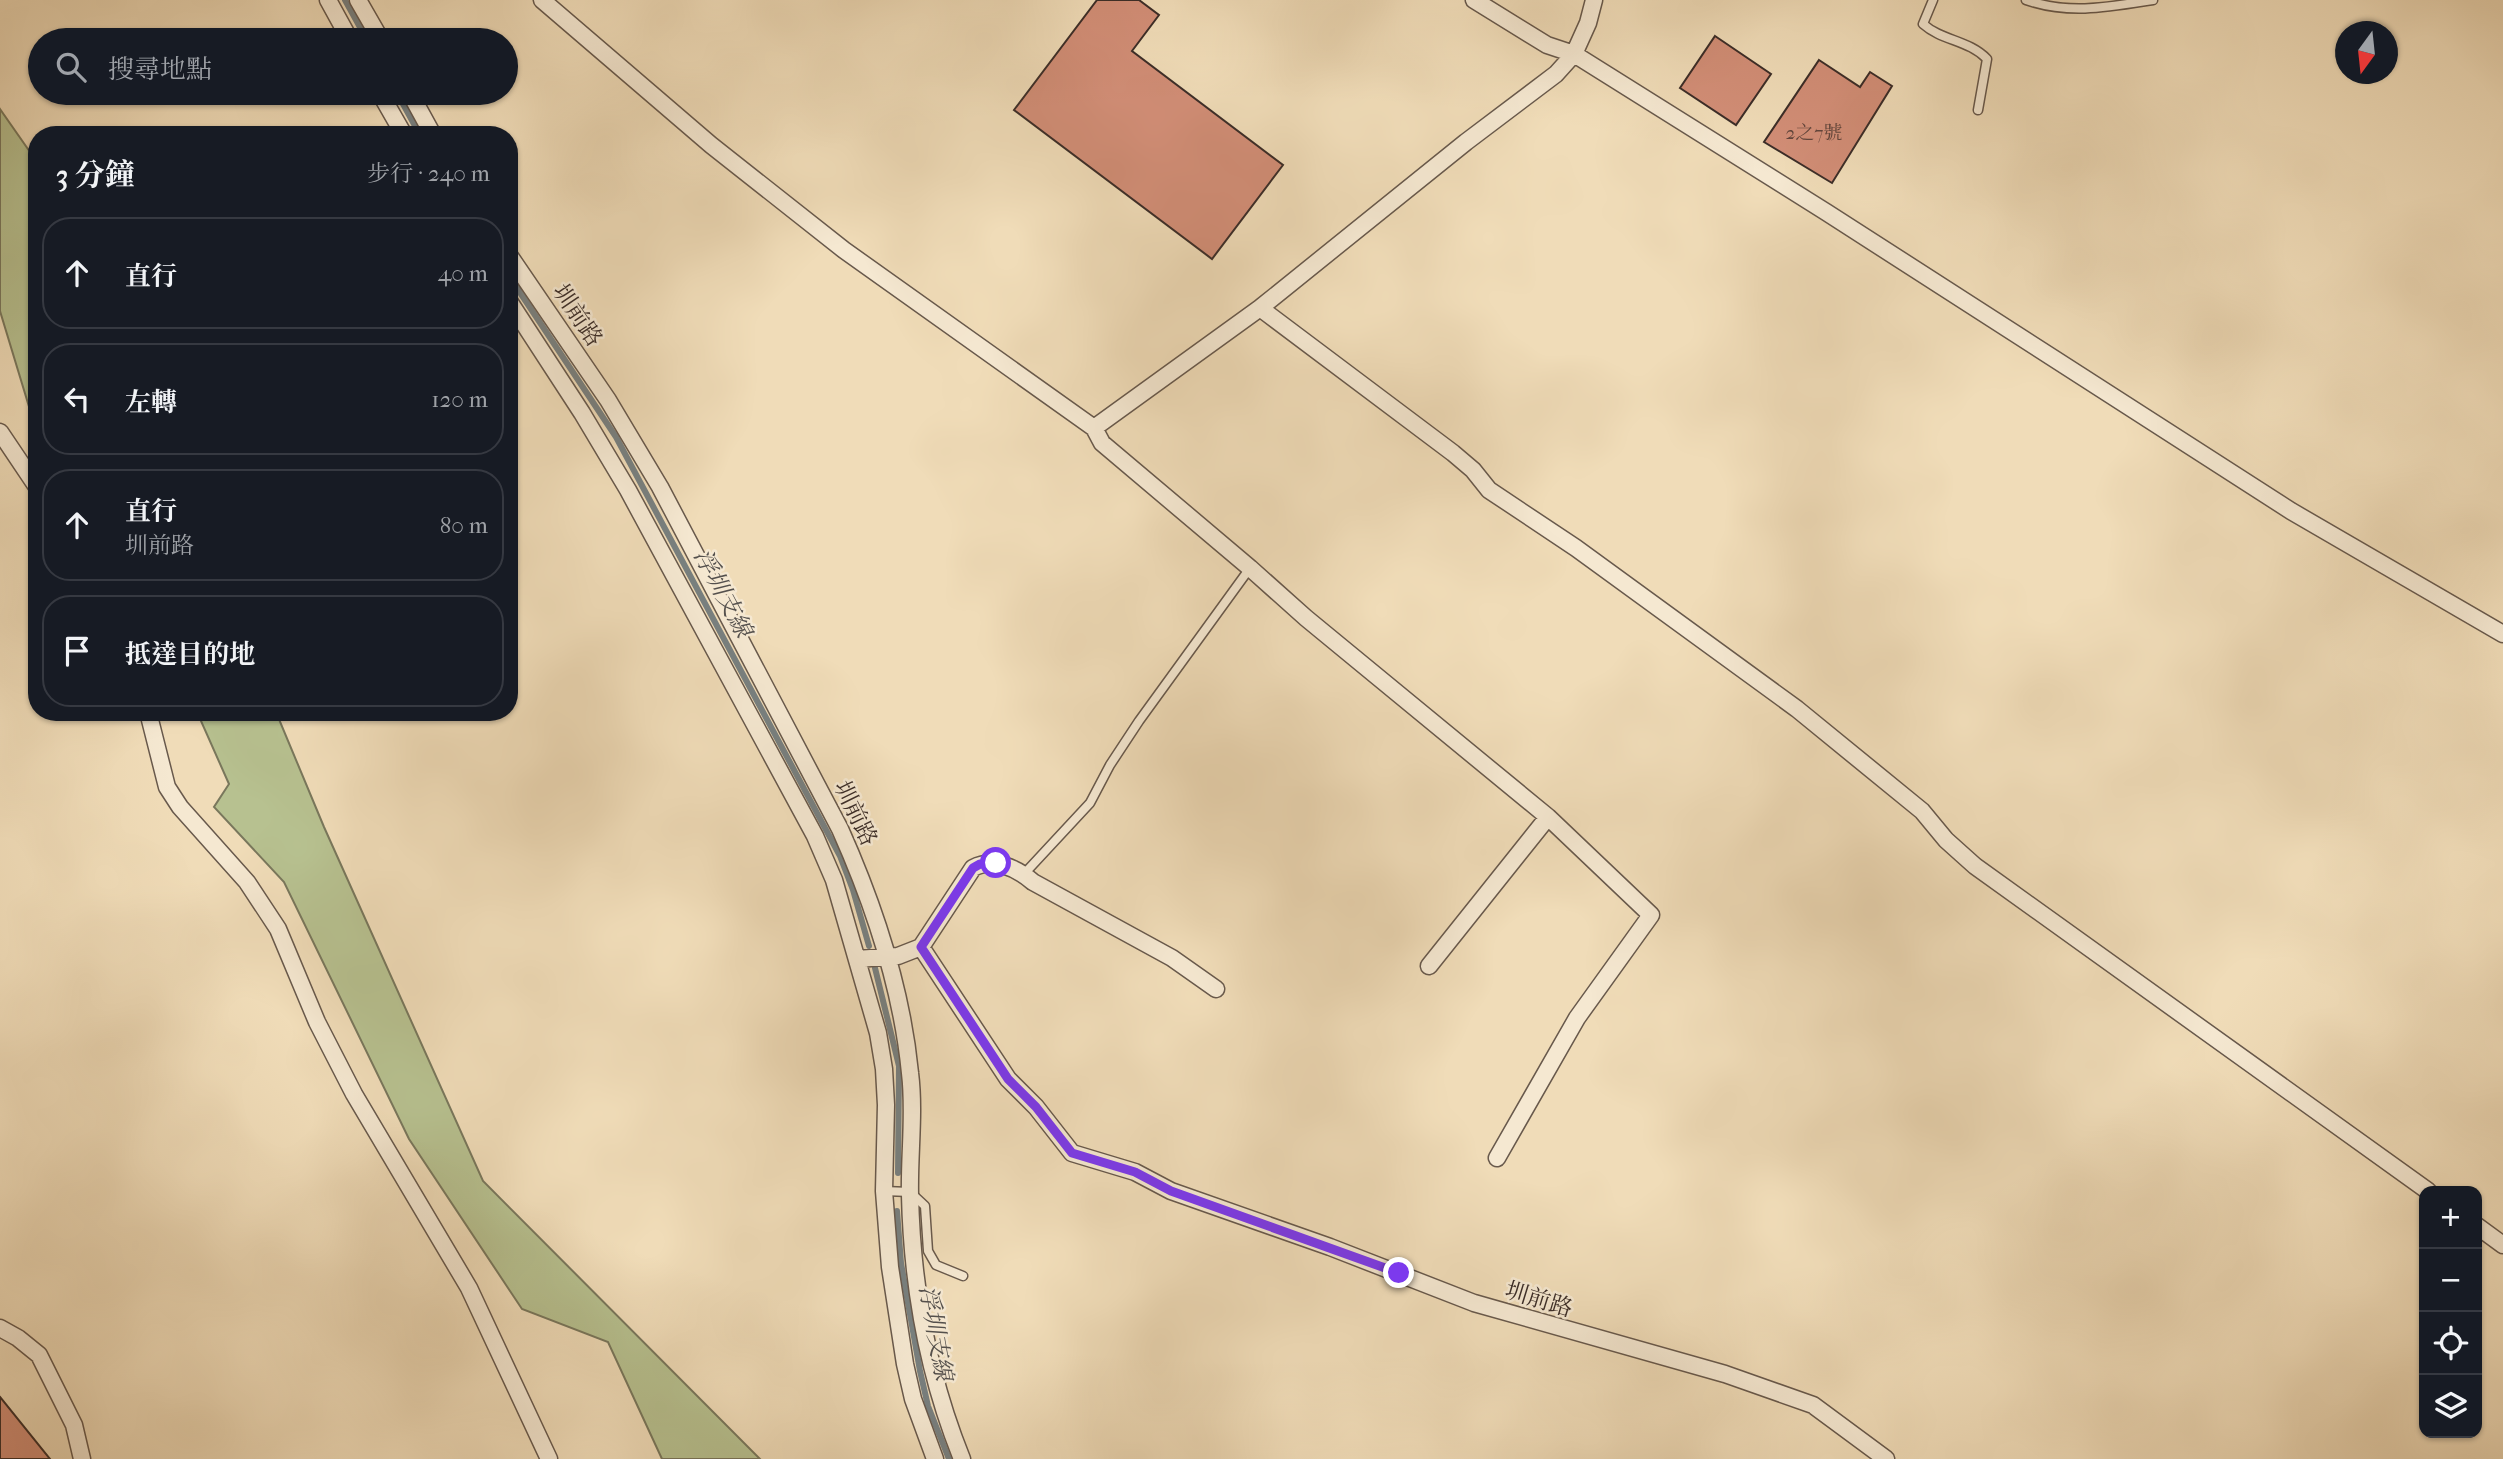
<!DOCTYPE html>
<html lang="zh-TW">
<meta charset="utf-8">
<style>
:root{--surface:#171b24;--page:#20242c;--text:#f1f3f6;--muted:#9ea1a6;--line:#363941}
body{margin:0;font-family:"IM FELL French Canon","Noto Serif TC",serif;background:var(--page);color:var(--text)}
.controls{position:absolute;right:21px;bottom:21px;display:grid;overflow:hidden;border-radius:14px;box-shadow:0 2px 5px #0004}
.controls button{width:63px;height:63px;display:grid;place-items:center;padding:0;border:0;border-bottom:2px solid var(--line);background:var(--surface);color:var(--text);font:35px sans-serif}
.compass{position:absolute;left:2335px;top:21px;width:63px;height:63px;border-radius:50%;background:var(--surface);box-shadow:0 2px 5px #0004;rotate:195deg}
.stop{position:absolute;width:21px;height:21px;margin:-16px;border:5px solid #7c3aed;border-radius:50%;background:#fff}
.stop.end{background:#7c3aed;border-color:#fff;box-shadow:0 2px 7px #0008}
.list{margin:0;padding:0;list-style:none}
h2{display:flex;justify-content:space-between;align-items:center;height:91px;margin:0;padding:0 28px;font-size:30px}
h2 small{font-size:23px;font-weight:400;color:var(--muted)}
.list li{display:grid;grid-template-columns:46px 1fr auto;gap:21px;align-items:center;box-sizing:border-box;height:112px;margin:0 14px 14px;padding:0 14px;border:2px solid var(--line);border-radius:28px}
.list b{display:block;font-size:26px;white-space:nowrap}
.list p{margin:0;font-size:23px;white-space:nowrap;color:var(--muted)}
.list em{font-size:23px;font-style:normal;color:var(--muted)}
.icon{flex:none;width:38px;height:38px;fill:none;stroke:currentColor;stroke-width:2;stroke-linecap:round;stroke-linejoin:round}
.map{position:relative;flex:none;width:2503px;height:1459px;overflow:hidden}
.search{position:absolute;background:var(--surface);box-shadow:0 2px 5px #0004;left:28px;top:28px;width:490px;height:77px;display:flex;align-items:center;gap:18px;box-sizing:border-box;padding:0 24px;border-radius:38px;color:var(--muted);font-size:26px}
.panel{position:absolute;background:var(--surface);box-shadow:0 2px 5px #0004;left:28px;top:126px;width:490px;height:595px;border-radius:28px}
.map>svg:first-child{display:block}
.green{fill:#b7c190;stroke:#79775c;stroke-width:2}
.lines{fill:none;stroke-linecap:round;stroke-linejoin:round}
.stream{stroke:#788080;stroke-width:6}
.building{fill:#d28e77;stroke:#3b2d28;stroke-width:2}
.service-casing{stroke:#68594c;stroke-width:11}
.minor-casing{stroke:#68594c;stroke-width:19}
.service{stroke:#f5e8d1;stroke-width:8}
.minor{stroke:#f5e8d1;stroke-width:16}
.route{stroke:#7c3aed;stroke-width:9}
.labels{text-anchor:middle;stroke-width:5;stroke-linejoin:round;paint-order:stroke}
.number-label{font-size:19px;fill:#61453c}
.street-label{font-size:23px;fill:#3b2d28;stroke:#f5e8d1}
.water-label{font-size:24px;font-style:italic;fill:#54504d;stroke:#f5e8d1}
</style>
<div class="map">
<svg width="2503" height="1459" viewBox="0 0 2503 1459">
<rect width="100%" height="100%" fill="#f0dcb8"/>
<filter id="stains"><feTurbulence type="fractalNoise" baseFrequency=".00286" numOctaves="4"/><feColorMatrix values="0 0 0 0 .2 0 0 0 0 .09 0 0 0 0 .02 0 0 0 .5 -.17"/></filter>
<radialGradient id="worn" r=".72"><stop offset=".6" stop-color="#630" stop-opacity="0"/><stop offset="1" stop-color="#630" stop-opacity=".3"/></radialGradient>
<path class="green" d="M 0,109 L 37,162 L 37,433 L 0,311 Z
M 197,712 L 276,712 L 324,827 L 483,1181 L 760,1459 L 662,1459 L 608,1342 L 522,1309 L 409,1139 L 284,882 L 214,807 L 229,784 Z"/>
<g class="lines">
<path class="stream" d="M 345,0 L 367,40
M 397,93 L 420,135
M 509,276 L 616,437 L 840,856 L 853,890 L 869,946
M 875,968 L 899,1066 L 898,1173
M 897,1211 L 901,1263 L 920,1371 L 928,1406 L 949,1459"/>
</g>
<path class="building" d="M 1097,0 L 1139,0 L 1159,15 L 1132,51 L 1283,165 L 1212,259 L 1014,110 Z
M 1715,36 L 1771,74 L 1736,125 L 1680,88 Z
M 1819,60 L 1860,87 L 1870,72 L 1892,86 L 1832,183 L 1764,142 Z
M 0,1397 L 50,1459 L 0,1459 Z"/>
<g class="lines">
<g class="service-casing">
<path id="service" d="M 1933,0 L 1923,24 C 1942,41 1969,40 1987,59 L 1978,110
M 2026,0 C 2069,15 2109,7 2153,0
M 1024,874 L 1090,803 L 1110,765 L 1139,721 L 1250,568
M 884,1191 L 910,1192 L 925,1206 L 928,1251 L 936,1265 L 963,1276"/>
</g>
<g class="minor-casing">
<path id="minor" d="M 328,0 L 350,40
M 358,0 L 381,40
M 542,0 L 711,145 L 844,250 L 1094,428 L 1102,443 L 1250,568 L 1306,618 L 1548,817 L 1651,915 L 1577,1018 L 1497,1158
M 1474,0 L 1547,45 L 1574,54 L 1826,212 L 2291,511 L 2503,634
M 380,93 L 404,135
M 410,93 L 433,135
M 509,255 L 608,400 L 660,487 L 840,829 C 874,905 902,990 910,1073 C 915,1113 909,1154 910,1195 C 912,1285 928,1375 962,1459
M 509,301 L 582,413 L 628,490 L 815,836 L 834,880 L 878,1033 L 884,1069 L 886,1105 L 884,1191 L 890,1267 L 905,1364 L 913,1399 L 935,1459
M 1260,308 L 1453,453 L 1473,470 L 1489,490 L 1576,548 L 1797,709 L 1922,811 L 1946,840 L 1975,866 L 2428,1191
M 1094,428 L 1260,308 L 1466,142 L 1556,74 L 1574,54 L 1588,23 L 1594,0
M 0,432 L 37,487
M 148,712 L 167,787 L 180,807 L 247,882 L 278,929 L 317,1022 L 354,1094 L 469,1288 L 549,1459
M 921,947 L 1008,1079 L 1036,1107 L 1072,1153 L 1135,1172 L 1171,1191 L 1330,1247 L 1474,1303 L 1725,1374 L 1813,1405 L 1886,1459
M 857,959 L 898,956 L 921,947 L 973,868 C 993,857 1017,868 1033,882 L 1172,958 L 1216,989
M 1429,966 L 1548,817
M 2477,1226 L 2503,1245
M 0,1328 L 18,1338 L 39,1355 L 74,1425 L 82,1459"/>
</g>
<use href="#service" class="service"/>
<use href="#minor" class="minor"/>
</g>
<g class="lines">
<path class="route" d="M 996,863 L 980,864 L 973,868 L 921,947 L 1008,1079 L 1036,1107 L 1072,1153 L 1135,1172 L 1171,1191 L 1399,1273"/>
</g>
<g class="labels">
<g class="number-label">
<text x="1814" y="139">2之7號</text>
</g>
<g class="street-label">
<text transform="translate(578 315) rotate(56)" y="8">圳前路</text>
<text transform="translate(856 813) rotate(64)" y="8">圳前路</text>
<text transform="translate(1539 1299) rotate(17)" y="8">圳前路</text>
</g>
<g class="water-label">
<text transform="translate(723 593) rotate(62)" y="8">浮圳支線</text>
<text transform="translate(936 1333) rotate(80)" y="8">浮圳支線</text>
</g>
</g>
<rect width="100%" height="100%" filter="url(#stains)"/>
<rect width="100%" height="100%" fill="url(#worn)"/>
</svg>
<div class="controls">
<button>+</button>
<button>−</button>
<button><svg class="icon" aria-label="locate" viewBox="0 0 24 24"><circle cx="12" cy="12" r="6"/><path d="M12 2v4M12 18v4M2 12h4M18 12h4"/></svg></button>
<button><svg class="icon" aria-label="layers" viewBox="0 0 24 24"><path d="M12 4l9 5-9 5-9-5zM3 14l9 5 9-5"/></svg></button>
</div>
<svg class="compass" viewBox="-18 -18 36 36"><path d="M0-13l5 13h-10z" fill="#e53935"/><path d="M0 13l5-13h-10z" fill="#9ea1a6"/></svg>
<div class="stop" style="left:996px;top:863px"></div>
<div class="stop end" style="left:1399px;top:1273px"></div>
<div class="search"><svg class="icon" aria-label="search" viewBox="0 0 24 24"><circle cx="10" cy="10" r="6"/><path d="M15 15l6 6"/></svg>搜尋地點</div>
<section class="panel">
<h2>3 分鐘<small>步行 · 240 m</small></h2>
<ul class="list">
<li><svg class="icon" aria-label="ahead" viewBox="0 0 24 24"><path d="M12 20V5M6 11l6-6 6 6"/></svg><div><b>直行</b></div><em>40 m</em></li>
<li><svg class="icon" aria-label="left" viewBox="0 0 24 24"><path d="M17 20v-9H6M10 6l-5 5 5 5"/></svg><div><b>左轉</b></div><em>120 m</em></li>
<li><svg class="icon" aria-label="ahead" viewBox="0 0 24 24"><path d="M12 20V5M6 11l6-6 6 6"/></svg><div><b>直行</b><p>圳前路</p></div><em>80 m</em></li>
<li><svg class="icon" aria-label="arrive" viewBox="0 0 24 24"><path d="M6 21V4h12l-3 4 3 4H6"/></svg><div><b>抵達目的地</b></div></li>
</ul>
</section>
</div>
